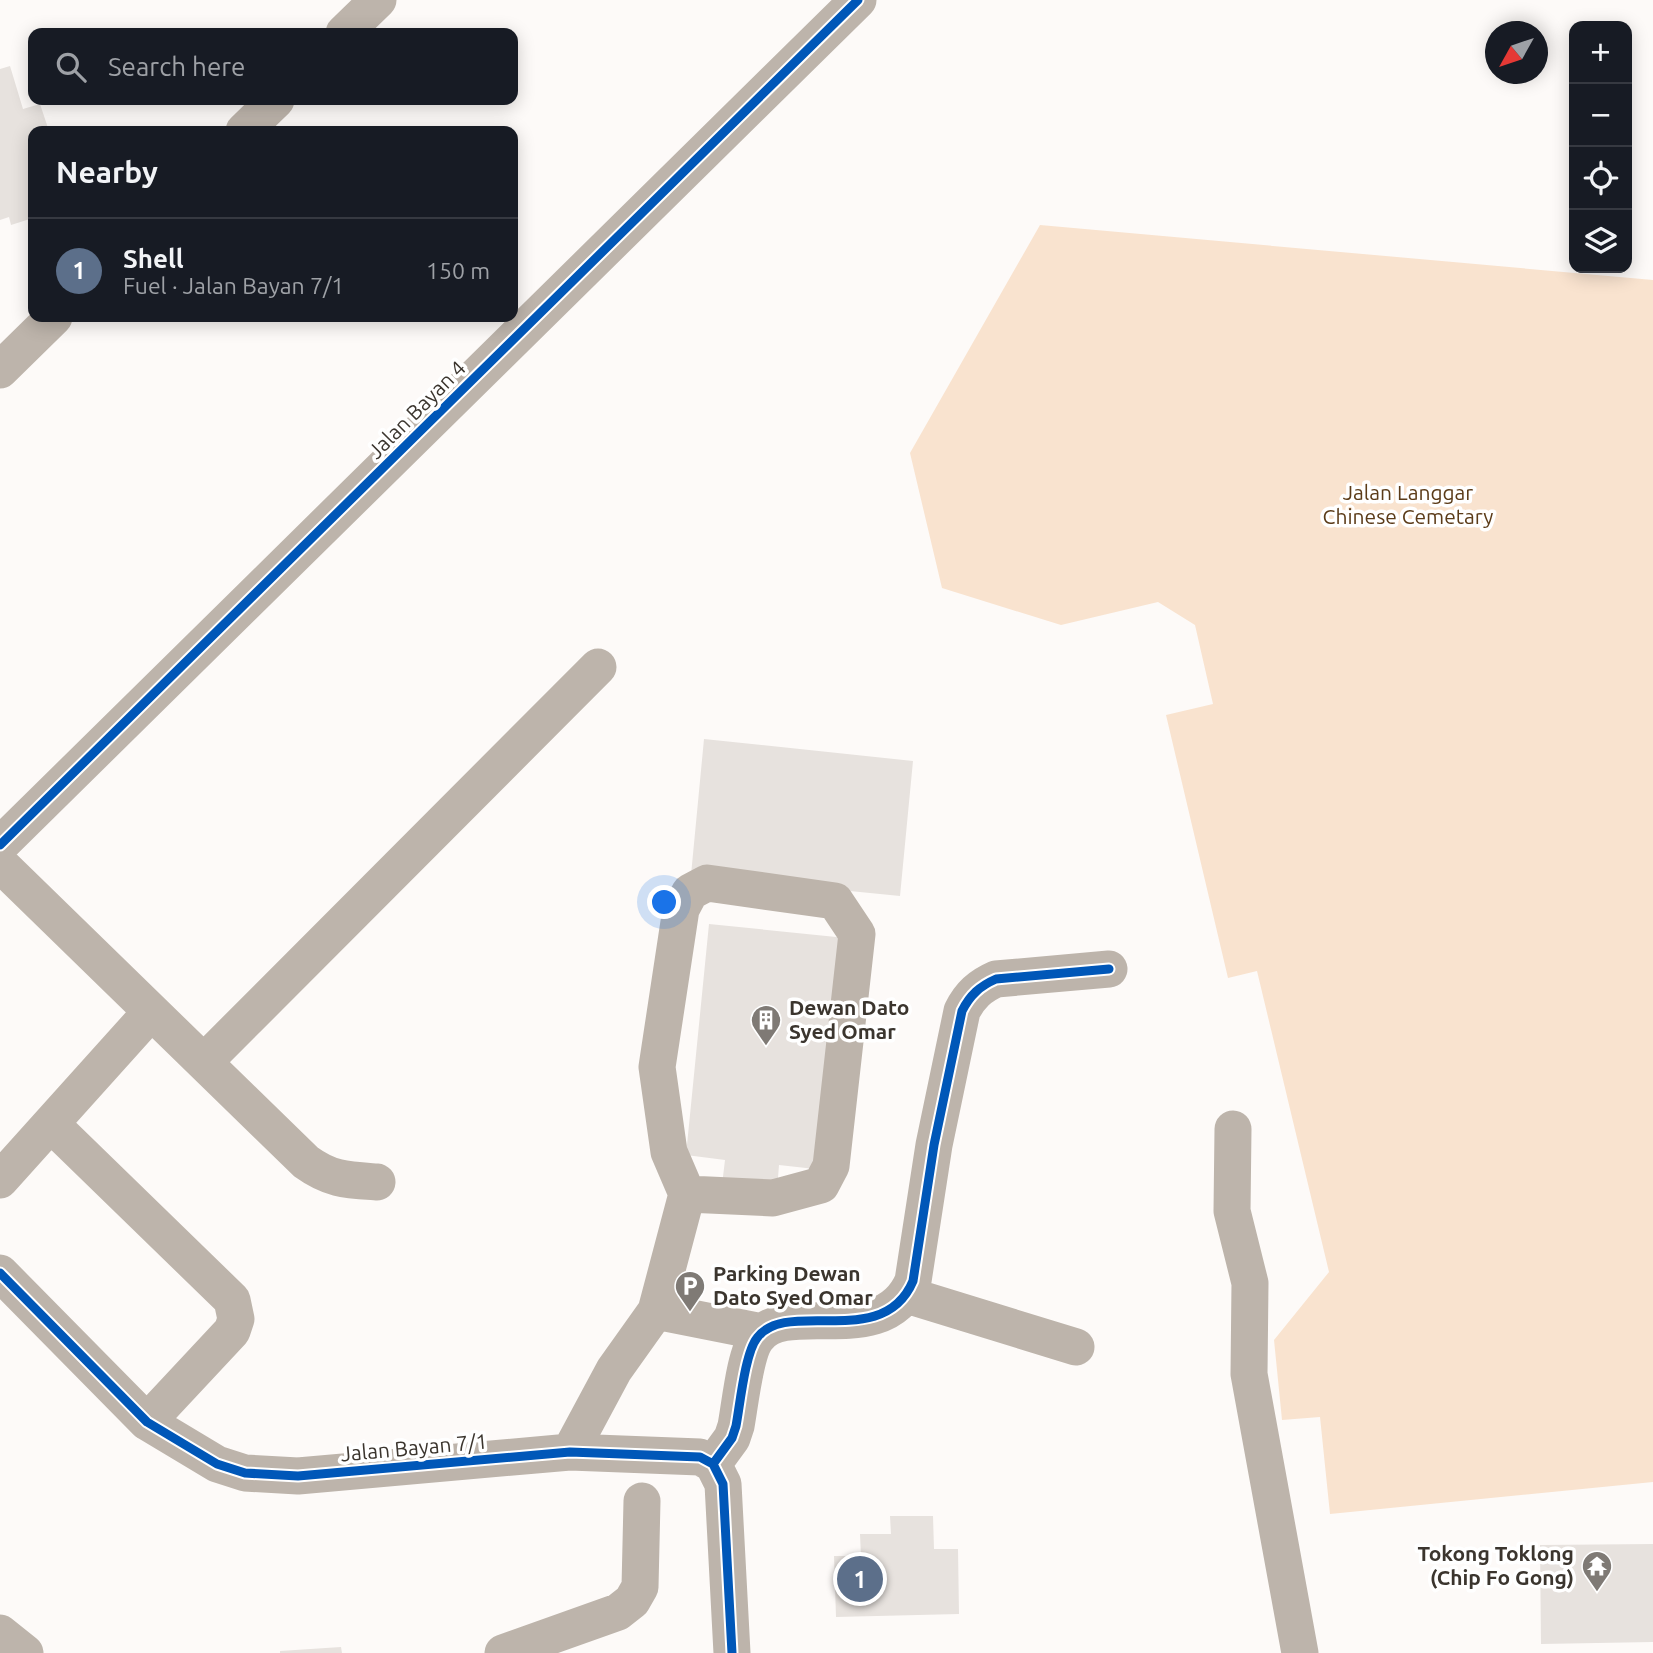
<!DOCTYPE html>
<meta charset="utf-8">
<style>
:root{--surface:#171b24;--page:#20242c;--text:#f1f3f6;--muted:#9ea1a6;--line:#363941;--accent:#d93025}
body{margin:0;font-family:Ubuntu,sans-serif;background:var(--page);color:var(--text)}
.controls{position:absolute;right:21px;top:21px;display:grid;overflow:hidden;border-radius:14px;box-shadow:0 4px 18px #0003}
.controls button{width:63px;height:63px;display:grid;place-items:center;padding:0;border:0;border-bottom:2px solid var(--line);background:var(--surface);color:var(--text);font:35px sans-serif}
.compass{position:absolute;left:1485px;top:21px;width:63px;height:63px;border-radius:50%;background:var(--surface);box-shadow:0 4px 18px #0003;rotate:230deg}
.you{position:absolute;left:665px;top:903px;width:24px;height:24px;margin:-18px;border:5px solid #fff;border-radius:50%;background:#1a73e8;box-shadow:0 0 0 10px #1a73e833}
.badge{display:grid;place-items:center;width:46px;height:46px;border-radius:50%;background:var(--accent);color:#fff;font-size:23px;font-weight:700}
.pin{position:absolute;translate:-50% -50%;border:4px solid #fff;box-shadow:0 2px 7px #0006}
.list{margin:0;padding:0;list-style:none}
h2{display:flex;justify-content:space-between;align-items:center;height:91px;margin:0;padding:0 28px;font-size:30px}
h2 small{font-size:23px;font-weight:400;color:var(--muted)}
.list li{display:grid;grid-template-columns:46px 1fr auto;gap:21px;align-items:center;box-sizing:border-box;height:105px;padding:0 28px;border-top:2px solid var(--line)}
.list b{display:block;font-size:26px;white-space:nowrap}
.list p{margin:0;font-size:23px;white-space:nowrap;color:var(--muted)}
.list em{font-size:23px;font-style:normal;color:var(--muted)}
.icon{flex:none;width:38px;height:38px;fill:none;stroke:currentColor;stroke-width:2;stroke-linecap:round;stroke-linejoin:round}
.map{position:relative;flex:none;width:1653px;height:1653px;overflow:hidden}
.search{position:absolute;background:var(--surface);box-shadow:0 4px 18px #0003;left:28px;top:28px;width:490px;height:77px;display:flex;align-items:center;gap:18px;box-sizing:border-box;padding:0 24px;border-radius:14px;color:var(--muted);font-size:26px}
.panel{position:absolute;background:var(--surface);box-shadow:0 4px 18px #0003;left:28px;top:126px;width:490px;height:196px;border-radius:14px}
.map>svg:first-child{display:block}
.green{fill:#f9e3cf}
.building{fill:#e7e2de}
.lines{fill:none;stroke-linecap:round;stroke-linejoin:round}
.minor{stroke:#bdb4ab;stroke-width:37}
.cycleway-casing{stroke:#fff;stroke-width:13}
.cycleway{stroke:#0057b8;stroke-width:9}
.labels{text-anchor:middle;stroke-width:7;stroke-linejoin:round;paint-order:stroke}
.street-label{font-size:21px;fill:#3b352e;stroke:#fff}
.park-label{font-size:21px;fill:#5b3b18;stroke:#fff}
.poi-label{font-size:21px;font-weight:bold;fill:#3b352e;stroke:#fff;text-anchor:start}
</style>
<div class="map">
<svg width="1653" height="1653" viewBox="0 0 1653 1653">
<rect width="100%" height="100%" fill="#fdfaf8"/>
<path class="green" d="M 1040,225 L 1653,280 L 1653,1482 L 1330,1514 L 1320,1417 L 1282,1420 L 1274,1340 L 1329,1272 L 1257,971 L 1228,978 L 1166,715 L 1213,704 L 1195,625 L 1158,602 L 1061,625 L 942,588 L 910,453 Z"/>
<path class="building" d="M 10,66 L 23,109 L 40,104 L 49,131 L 33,131 L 33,218 L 11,225 L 9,217 L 0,220 L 0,69 Z
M 704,739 L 913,761 L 900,896 L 691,875 Z
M 709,924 L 846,938 L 824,1170 L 779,1165 L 777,1190 L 722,1185 L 725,1160 L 686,1155 Z
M 890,1516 L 933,1516 L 934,1549 L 958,1549 L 959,1614 L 836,1617 L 834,1556 L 861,1556 L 860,1534 L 891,1534 Z
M 1653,1544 L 1653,1642 L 1541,1644 L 1540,1545 Z
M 341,1647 L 342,1653 L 280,1653 L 280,1651 Z"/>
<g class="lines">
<path class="minor" d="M 344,33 L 378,0
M 244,131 L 276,100
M 0,370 L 54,317
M 0,845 L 858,0
M 0,864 L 306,1162 C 331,1180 347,1180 377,1182
M 204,1062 L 598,667
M 51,1124 L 232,1300 L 236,1319 L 232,1331 L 147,1422
M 1233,1129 L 1232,1211 L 1250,1283 L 1249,1374 L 1300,1653
M 0,1180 L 151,1012
M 0,1273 L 147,1422 L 217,1464 L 245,1473 L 298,1476 L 570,1452 L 700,1457 L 713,1464 L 723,1484 L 732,1653
M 907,1295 L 1076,1347
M 656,1311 L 762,1332
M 570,1452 L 614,1370 L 656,1311 L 687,1194 L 669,1152 L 657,1067 L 681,909 L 690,892 L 707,883 L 835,901 L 857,934 L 831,1166 L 821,1185 L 773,1198 L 687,1194
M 713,1464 L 732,1438 L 736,1426 C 740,1405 745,1353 757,1338 C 787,1297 883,1352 913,1281 L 934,1145 L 962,1011 C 970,995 980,986 996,979 L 1109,969
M 0,1633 L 25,1653
M 503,1653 L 618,1612 L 632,1601 L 640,1587 L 642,1501"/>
<g class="cycleway-casing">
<path id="cycleway" d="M 0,845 L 858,0
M 0,1273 L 147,1422 L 217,1464 L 245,1473 L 298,1476 L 570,1452 L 700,1457 L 713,1464 L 723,1484 L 732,1653
M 713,1464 L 732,1438 L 736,1426 C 740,1405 745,1353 757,1338 C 787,1297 883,1352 913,1281 L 934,1145 L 962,1011 C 970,995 980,986 996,979 L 1109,969"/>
</g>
<use href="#cycleway" class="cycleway"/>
</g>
<defs>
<g id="building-pin" transform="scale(1.575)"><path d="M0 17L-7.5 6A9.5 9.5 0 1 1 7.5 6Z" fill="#7f7a75" stroke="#fff"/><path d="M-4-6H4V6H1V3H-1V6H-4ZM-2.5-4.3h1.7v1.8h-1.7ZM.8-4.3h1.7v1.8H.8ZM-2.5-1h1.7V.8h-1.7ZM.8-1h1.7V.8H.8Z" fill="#fff"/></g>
<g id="parking-pin" transform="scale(1.575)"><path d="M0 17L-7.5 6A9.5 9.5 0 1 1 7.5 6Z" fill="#7f7a75" stroke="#fff"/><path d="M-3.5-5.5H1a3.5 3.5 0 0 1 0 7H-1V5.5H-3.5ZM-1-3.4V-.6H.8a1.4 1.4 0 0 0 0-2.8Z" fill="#fff"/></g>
<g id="temple-pin" transform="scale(1.575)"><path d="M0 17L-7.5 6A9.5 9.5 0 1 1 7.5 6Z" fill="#7f7a75" stroke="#fff"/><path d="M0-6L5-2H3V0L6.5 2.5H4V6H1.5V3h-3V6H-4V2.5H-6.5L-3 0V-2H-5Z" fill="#fff"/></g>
</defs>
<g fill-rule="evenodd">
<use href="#building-pin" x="766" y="1020"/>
<use href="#parking-pin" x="690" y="1286"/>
<use href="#temple-pin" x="1597" y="1566"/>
</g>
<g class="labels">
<g class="street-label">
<text transform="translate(417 410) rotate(-45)" y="7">Jalan Bayan 4</text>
<text transform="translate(414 1448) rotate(-5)" y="7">Jalan Bayan 7/1</text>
</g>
<g class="park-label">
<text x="1408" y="500">Jalan Langgar<tspan x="1408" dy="24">Chinese Cemetary</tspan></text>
</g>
<g class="poi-label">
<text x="789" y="1015">Dewan Dato<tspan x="789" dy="24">Syed Omar</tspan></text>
<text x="713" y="1281">Parking Dewan<tspan x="713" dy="24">Dato Syed Omar</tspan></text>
<text x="1574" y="1561" text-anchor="end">Tokong Toklong<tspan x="1574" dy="24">(Chip Fo Gong)</tspan></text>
</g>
</g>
</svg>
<div class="controls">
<button>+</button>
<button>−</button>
<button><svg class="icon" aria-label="locate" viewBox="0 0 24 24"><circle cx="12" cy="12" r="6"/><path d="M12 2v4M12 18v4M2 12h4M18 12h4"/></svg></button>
<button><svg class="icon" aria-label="layers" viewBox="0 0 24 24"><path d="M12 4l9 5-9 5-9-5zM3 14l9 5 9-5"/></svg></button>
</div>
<svg class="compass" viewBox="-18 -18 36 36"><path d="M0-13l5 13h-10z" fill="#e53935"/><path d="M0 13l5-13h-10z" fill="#9ea1a6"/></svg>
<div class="you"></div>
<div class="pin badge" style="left:860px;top:1579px;background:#5c6f8a">1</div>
<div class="search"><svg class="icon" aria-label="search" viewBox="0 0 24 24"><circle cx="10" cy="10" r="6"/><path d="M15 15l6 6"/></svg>Search here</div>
<section class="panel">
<h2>Nearby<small></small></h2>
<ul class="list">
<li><span class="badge" style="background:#5c6f8a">1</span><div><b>Shell</b><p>Fuel · Jalan Bayan 7/1</p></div><em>150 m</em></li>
</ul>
</section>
</div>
